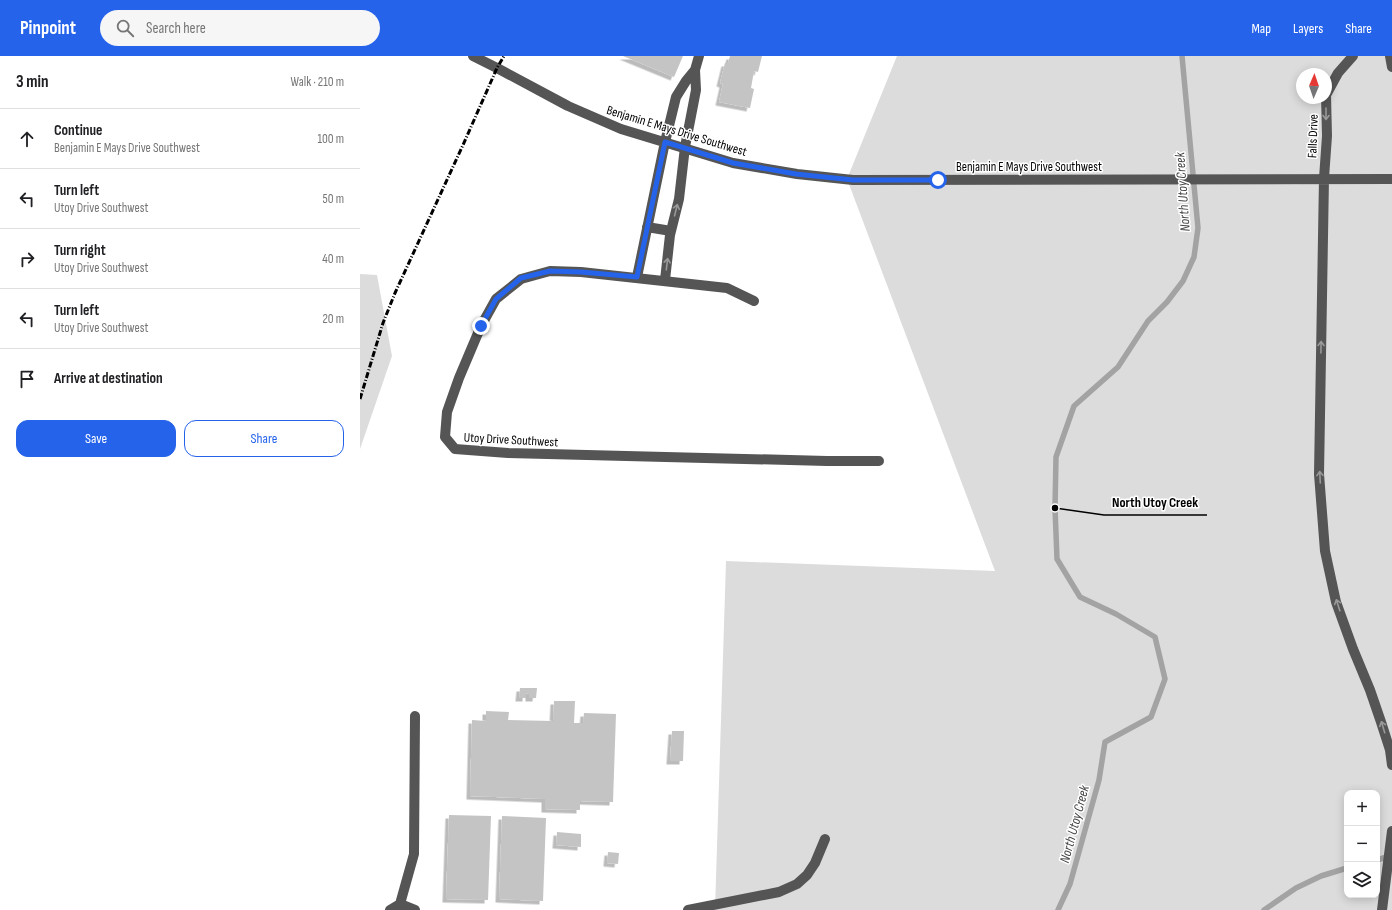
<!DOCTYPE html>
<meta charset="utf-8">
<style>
:root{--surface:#fff;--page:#f6f6f6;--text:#202124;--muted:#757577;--line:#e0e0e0;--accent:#2563eb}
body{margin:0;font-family:"Sofia Sans Condensed",sans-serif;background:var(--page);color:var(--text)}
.controls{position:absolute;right:12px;bottom:12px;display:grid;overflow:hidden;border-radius:8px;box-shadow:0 2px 10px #0003}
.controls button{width:36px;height:36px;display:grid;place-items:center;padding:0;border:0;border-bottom:1px solid var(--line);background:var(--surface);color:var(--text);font:20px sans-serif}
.compass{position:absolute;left:936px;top:12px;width:36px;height:36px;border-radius:50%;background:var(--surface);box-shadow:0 2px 10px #0003;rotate:2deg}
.stop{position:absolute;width:12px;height:12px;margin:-9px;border:3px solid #2563eb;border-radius:50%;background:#fff}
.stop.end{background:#2563eb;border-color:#fff;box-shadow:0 1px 4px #0008}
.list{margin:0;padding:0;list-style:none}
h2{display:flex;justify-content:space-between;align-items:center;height:52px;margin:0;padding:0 16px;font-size:17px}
h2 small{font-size:13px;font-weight:400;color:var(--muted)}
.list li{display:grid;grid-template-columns:26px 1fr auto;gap:12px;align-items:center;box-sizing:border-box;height:60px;padding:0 16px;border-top:1px solid var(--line)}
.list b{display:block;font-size:15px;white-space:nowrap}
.list p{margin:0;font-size:13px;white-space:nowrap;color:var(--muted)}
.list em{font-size:13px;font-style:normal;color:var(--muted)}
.actions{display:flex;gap:8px;padding:12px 16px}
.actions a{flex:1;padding:9px 0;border:1px solid var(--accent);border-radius:12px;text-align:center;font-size:14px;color:var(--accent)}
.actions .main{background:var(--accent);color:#fff}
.icon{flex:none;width:22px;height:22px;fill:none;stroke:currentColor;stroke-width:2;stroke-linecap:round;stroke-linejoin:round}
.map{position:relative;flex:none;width:1032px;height:854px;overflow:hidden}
header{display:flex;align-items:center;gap:24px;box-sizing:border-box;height:56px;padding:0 20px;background:var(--accent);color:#fff}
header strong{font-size:19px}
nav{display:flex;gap:22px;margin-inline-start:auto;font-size:14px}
.search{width:280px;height:36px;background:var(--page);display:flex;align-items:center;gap:10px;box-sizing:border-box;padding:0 14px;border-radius:22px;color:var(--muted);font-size:15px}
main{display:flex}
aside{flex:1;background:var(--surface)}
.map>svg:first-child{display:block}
.green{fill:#dcdcdc;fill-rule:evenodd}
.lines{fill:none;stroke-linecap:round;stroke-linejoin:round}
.stream{stroke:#a3a3a3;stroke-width:5.5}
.building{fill:#c4c4c4;filter:url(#shadow)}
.minor{stroke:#555;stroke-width:10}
.rail{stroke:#000;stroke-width:3;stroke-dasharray:6 2 1 2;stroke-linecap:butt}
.oneway{stroke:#999}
.route{stroke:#2563eb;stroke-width:5}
.labels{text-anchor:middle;stroke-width:3;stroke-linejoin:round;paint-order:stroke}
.street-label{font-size:13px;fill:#000;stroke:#fff}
.water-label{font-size:14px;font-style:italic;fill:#444;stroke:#fff}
.leader{fill:none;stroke:#000;stroke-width:1.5}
.callout-dot{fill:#000;stroke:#fff;stroke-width:1.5}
.callout-label{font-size:14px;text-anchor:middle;font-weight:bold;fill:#000;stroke:#fff;stroke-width:3;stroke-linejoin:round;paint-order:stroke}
</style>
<header>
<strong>Pinpoint</strong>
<div class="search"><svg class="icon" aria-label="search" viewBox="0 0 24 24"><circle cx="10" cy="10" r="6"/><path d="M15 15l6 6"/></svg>Search here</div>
<nav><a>Map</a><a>Layers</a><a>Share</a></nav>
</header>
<main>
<aside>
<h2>3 min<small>Walk · 210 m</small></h2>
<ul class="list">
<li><svg class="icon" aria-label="ahead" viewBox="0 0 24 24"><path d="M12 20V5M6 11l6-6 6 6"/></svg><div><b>Continue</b><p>Benjamin E Mays Drive Southwest</p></div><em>100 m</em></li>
<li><svg class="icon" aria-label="left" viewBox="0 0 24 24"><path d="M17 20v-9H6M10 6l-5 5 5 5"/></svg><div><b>Turn left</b><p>Utoy Drive Southwest</p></div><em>50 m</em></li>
<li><svg class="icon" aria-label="right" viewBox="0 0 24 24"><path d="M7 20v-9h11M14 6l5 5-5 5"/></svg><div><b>Turn right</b><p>Utoy Drive Southwest</p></div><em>40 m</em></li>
<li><svg class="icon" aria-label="left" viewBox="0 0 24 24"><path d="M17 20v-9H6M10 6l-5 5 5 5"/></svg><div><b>Turn left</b><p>Utoy Drive Southwest</p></div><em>20 m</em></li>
<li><svg class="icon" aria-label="arrive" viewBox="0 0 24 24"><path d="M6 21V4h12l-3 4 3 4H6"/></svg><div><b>Arrive at destination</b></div></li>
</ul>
<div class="actions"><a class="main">Save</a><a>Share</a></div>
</aside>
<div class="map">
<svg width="1032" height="854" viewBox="0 0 1032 854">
<defs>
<filter id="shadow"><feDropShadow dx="-3.5" dy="3.5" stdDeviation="0" flood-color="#0004"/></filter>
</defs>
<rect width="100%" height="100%" fill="#fff"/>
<path class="green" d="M 537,0 L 1032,0 L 1032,124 L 912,129 L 1032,125 L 1032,854 L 355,854 L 366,505 L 635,515 L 487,123 ZM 942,18 L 966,18 L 966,42 L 942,42 ZM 987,737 L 1017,737 L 1017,839 L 987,839 Z
M 0,218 L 17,219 L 32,300 L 0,393 Z"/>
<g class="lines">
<path class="stream" d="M 1017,804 L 1030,800
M 698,854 L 710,828 L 739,724 L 745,686 L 791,661 L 805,623 L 795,581 L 756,558 L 720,541 L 697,503 L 695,452 L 696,401 L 714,350 L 758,311 L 788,265 L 807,246 L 823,225 L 834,201 L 838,172 L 822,0
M 904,854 L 936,832 L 961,820 L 987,812"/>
</g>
<path class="building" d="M 263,0 L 323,0 L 314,21 Z
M 370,0 L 402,0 L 398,16 L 394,15 L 391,32 L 394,33 L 390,52 L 359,46 L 363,28 L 360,27 L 365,7 L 368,7 Z
M 160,632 L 177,632 L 176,642 L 169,642 L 169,638 L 166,637 L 166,642 L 159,642 Z
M 194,645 L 215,645 L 214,667 L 223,667 L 224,657 L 256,658 L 253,746 L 220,745 L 220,754 L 185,753 L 185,743 L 110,740 L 112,664 L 126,665 L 126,655 L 149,656 L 148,664 L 193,665 Z
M 312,675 L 324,675 L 323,705 L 310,705 Z
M 89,759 L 131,760 L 128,844 L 86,843 Z
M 142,760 L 186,762 L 183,845 L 139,843 Z
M 197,776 L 221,778 L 221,791 L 196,789 Z
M 248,796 L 259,797 L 258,808 L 247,807 Z"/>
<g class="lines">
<path class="minor" d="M 113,0 L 137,12 L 208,50 L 261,73 L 373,107 L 437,118 L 493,124 L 1032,123
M 993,0 L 978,17 L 966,39 L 967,80 L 964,122 L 959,418 L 965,495 L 976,546 L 993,593 L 1010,634 L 1021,666 L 1030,694 L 1032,709
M 1030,0 L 1032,11
M 287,171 L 311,175
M 277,221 L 305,86 L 316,41 L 326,25 L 335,14
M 305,224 L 310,179 L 319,143 L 325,91 L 336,34 L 335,14 L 339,0
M 394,245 L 367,232 L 221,216 L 190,215 L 161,223 L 136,243 L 121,270 L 99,322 L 87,356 L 85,381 L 95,393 L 148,397 L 467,405 L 519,405
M 40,848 L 55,854
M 30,854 L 40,848 L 54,798 L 55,660
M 328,854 L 419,836 L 437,828 L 447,819 L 455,807 L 465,783
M 1022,854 L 1032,775"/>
<path class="rail" d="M 0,343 L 23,267 L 35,237 L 103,89 L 137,12 L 144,0"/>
</g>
<defs><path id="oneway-shaft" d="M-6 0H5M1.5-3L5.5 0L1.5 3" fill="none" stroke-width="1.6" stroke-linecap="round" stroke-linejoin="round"/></defs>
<g class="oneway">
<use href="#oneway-shaft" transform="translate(966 58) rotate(90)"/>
<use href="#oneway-shaft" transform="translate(316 154) rotate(-76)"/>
<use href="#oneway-shaft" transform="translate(307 208) rotate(-83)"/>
<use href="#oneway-shaft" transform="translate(961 291) rotate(-89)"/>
<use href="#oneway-shaft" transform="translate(960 421) rotate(-93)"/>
<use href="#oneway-shaft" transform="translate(978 549) rotate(-108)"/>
<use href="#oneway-shaft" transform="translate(1023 671) rotate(-107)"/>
</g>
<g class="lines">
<path class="route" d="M 121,270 L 136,243 L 161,222 L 190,215 L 221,216 L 277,221 L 305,86 L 373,107 L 436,118 L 493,124 L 578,124"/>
</g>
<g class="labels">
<g class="street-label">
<text transform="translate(317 74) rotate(17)" y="5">Benjamin E Mays Drive Southwest</text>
<text transform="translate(952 80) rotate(-88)" y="5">Falls Drive</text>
<text x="669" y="115">Benjamin E Mays Drive Southwest</text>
<text transform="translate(151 383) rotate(3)" y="5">Utoy Drive Southwest</text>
</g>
<g class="water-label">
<text transform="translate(822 136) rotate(-94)" y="5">North Utoy Creek</text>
<text transform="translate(714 768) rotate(-75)" y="5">North Utoy Creek</text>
</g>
</g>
<path class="leader" d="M695 452L744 459H847"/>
<circle class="callout-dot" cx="695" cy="452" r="4"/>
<g class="callout-label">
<text x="795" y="451">North Utoy Creek</text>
</g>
</svg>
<div class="controls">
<button>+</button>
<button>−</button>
<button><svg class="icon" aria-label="layers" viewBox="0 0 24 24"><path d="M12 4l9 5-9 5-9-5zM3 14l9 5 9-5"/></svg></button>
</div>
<svg class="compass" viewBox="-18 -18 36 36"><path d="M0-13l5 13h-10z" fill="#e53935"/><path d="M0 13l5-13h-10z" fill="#757577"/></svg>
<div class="stop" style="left:578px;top:124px"></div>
<div class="stop end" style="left:121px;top:270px"></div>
</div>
</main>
